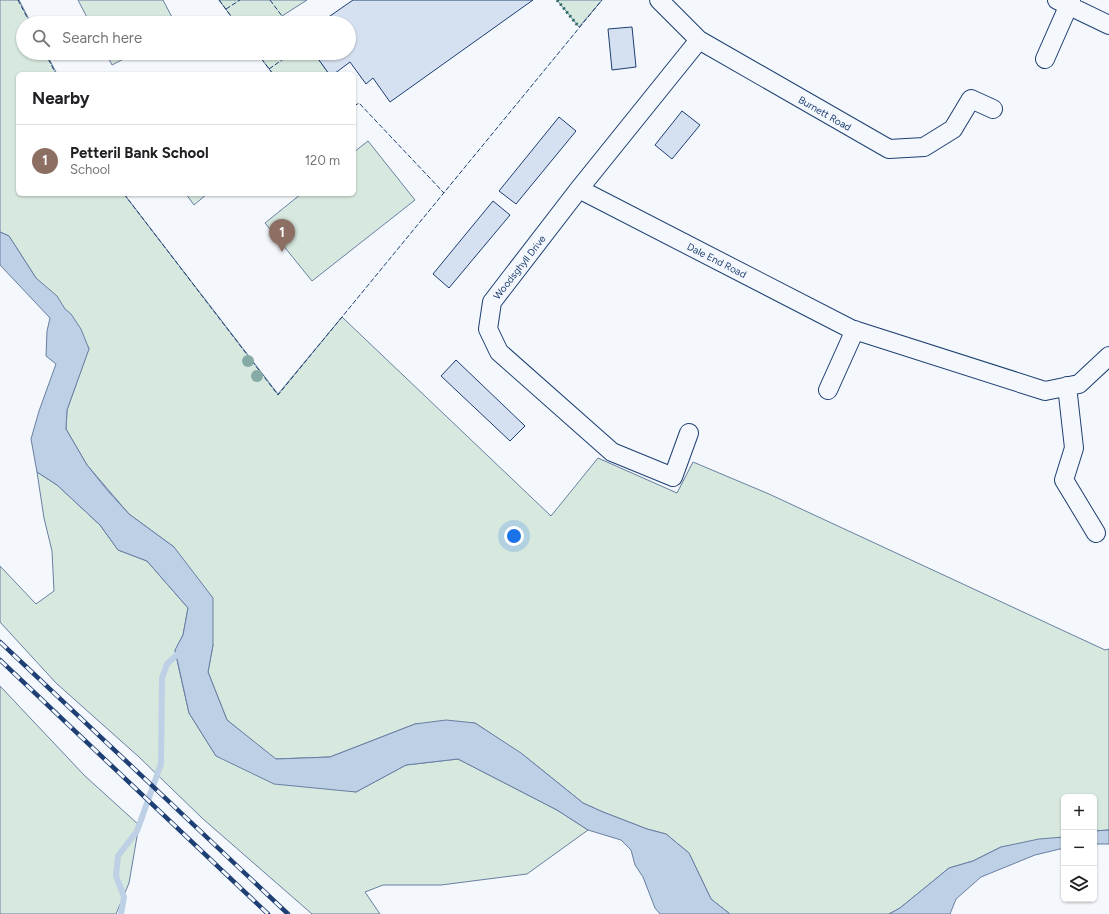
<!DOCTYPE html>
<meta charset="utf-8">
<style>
:root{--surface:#fff;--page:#f2f2f2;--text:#202124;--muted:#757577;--line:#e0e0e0;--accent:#7c3aed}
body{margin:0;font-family:Figtree,sans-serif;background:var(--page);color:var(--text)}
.controls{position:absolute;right:12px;bottom:12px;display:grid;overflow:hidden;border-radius:6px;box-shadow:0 1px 3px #0004}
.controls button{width:36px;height:36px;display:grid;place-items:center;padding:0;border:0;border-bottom:1px solid var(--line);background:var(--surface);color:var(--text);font:20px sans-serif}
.you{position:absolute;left:514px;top:536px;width:14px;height:14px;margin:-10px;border:3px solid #fff;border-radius:50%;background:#1a73e8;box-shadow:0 0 0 6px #1a73e833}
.badge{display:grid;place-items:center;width:26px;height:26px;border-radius:50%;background:var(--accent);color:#fff;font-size:13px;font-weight:700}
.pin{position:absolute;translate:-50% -33px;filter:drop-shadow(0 1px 2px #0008)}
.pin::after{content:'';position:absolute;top:21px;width:14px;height:12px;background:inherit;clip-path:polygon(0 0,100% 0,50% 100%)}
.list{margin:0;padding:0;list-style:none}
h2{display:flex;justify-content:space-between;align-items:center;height:52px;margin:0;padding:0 16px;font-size:17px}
h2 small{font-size:13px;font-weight:400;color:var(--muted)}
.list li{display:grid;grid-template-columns:26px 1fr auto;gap:12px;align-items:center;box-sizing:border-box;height:72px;padding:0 16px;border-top:1px solid var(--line)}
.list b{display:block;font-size:15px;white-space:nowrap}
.list p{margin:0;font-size:13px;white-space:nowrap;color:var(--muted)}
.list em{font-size:13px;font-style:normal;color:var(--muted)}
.icon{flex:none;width:22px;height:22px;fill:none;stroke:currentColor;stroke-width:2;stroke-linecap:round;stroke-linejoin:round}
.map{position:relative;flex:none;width:1109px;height:914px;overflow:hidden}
.search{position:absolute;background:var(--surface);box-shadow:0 1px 3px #0004;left:16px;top:16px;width:340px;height:44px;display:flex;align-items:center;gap:10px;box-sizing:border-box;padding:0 14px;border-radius:22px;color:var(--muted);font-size:15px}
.panel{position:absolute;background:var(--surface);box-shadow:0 1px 3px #0004;left:16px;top:72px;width:340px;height:124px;border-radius:6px}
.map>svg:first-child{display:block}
.green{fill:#d7e8df;stroke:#687fa3}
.water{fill:#bed0e5;stroke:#687fa3}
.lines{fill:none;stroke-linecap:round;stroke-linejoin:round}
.stream{stroke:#bed0e5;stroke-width:6}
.building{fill:#d5e0f0;stroke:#1d3f73}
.minor-casing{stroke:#1d3f73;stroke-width:20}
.minor{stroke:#f4f7fb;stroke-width:18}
.rail-casing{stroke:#1d3f73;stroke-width:4.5}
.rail{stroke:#f4f7fb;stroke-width:3;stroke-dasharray:9;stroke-linecap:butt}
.hedge{stroke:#2c6c60;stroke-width:3;stroke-dasharray:2 3;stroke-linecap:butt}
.fence{stroke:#1d3f73;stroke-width:1;stroke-dasharray:5 2;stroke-linecap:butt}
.tree{fill:#86aba6}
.labels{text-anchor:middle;stroke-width:3;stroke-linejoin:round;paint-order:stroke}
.street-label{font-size:10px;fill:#1d3f73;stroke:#f4f7fb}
</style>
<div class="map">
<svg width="1109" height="914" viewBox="0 0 1109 914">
<rect width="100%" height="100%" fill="#f4f7fb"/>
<path class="green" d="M 0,0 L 19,0 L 31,23 L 23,23 L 23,53 L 46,53 L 57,74 L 18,74 L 18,194 L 124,194 L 278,394 L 342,317 L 551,516 L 598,458 L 677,493 L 693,462 L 769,494 L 1105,650 L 1109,649 L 1109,830 L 1094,831 L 1094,797 L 1064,797 L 1064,837 L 1001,847 L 973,861 L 949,868 L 900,908 L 889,914 L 730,914 L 711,899 L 689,853 L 666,834 L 647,829 L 603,812 L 583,803 L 526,757 L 475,723 L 415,724 L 330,757 L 275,759 L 227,720 L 208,672 L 213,645 L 174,547 L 129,514 L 87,465 L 66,429 L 67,410 L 89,348 L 36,278 L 9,236 L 0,232 Z
M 78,0 L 163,0 L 175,23 L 90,23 Z
M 219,0 L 307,0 L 282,16 L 288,23 L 236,23 Z
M 557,0 L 602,0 L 579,27 Z
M 106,53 L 135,53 L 112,65 Z
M 257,53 L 314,53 L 329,74 L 273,74 Z
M 368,141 L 415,200 L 312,281 L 265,223 L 301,194 L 354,194 L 354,152 Z
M 186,194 L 207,194 L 194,205 Z
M 37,472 L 57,485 L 100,525 L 118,550 L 147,561 L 188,608 L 183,635 L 175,651 L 189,713 L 216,756 L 356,792 L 406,765 L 458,759 L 557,810 L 588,830 L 527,874 L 441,885 L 383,885 L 365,892 L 380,914 L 312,914 L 202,818 L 139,757 L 56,683 L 0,622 L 0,566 L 36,604 L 54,591 L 52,551 L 44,518 Z
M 0,686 L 85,776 L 139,825 L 129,883 L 116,914 L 0,914 Z"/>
<path class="water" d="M 0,232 L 9,236 L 36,278 L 57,296 L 65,309 L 71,314 L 81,329 L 89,349 L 67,410 L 66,429 L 87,465 L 108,491 L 129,514 L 174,547 L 213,598 L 213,645 L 208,672 L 227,720 L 276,759 L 330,757 L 415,724 L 446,720 L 475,723 L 521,753 L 583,803 L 603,812 L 647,829 L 666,834 L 689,853 L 711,899 L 730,914 L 660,914 L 655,908 L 643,877 L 635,865 L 631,850 L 621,840 L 588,830 L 557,810 L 458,759 L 406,765 L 356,792 L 274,784 L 216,756 L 189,713 L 175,650 L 183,635 L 188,608 L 147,561 L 118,550 L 100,525 L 57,485 L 37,472 L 31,439 L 39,411 L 56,364 L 46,356 L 47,331 L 50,318 L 0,265 Z
M 1109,830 L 1109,844 L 1094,844 L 1094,831 Z
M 1064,837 L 1064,848 L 1035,855 L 981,877 L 956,899 L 950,914 L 889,914 L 900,908 L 949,868 L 973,861 L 1001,847 L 1039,839 Z"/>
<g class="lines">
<path class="stream" d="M 121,914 L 124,897 L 116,876 L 118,856 L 137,831 L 161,764 L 162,678 L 167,664 L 181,651"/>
</g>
<path class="building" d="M 353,0 L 533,0 L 390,102 L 373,78 L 366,84 L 350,62 L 334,74 L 329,74 L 314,53 L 349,53 L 349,23 L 320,23 Z
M 632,27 L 636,67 L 612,70 L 608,29 Z
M 682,111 L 700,125 L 672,159 L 655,145 Z
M 559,117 L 576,131 L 516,204 L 499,191 Z
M 493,201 L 510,215 L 449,288 L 433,274 Z
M 456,360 L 525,426 L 510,441 L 441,376 Z"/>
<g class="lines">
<g class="minor-casing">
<path id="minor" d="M 659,0 L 699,40 L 889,149 L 924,147 L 953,129 L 971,99 L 993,109
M 1057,0 L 1109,25
M 1045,59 L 1071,0
M 579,189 L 851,329 L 1045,391 L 1079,384 L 1109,356
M 1067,386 L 1074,448 L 1064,480 L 1096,533
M 828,390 L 855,330
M 689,433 L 673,477 L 612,452 L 499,352 L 488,329 L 492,302 L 579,189 L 699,40"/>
</g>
<use href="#minor" class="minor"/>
<g class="rail-casing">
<path id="rail" d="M 0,642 L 288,914
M 0,660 L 268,914"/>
</g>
<use href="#rail" class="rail"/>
<path class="hedge" d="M 557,0 L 579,27"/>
<path class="fence" d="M 18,0 L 30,23
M 219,0 L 236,23
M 270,0 L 282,16
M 226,9 L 240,0
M 272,23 L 282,16 L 288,23
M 45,53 L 56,74
M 257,53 L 273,74
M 269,69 L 292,53
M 354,106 L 359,103 L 444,193
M 124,194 L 278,395 L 602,0"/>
</g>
<g class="tree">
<circle cx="248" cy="361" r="6"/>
<circle cx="257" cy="376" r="6"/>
</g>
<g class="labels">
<g class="street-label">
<text transform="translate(825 113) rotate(30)" y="4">Burnett Road</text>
<text transform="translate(717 260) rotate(27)" y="4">Dale End Road</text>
<text transform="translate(519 267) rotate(-52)" y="4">Woodsghyll Drive</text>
</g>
</g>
</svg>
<div class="controls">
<button>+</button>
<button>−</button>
<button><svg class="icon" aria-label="layers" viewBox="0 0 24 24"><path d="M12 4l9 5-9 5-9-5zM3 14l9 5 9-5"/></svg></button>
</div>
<div class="you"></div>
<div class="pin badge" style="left:282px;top:252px;background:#8d6e63">1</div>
<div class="search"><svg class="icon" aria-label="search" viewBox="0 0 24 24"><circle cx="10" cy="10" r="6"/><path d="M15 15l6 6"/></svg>Search here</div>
<section class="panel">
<h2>Nearby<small></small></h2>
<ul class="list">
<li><span class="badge" style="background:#8d6e63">1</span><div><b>Petteril Bank School</b><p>School</p></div><em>120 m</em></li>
</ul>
</section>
</div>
